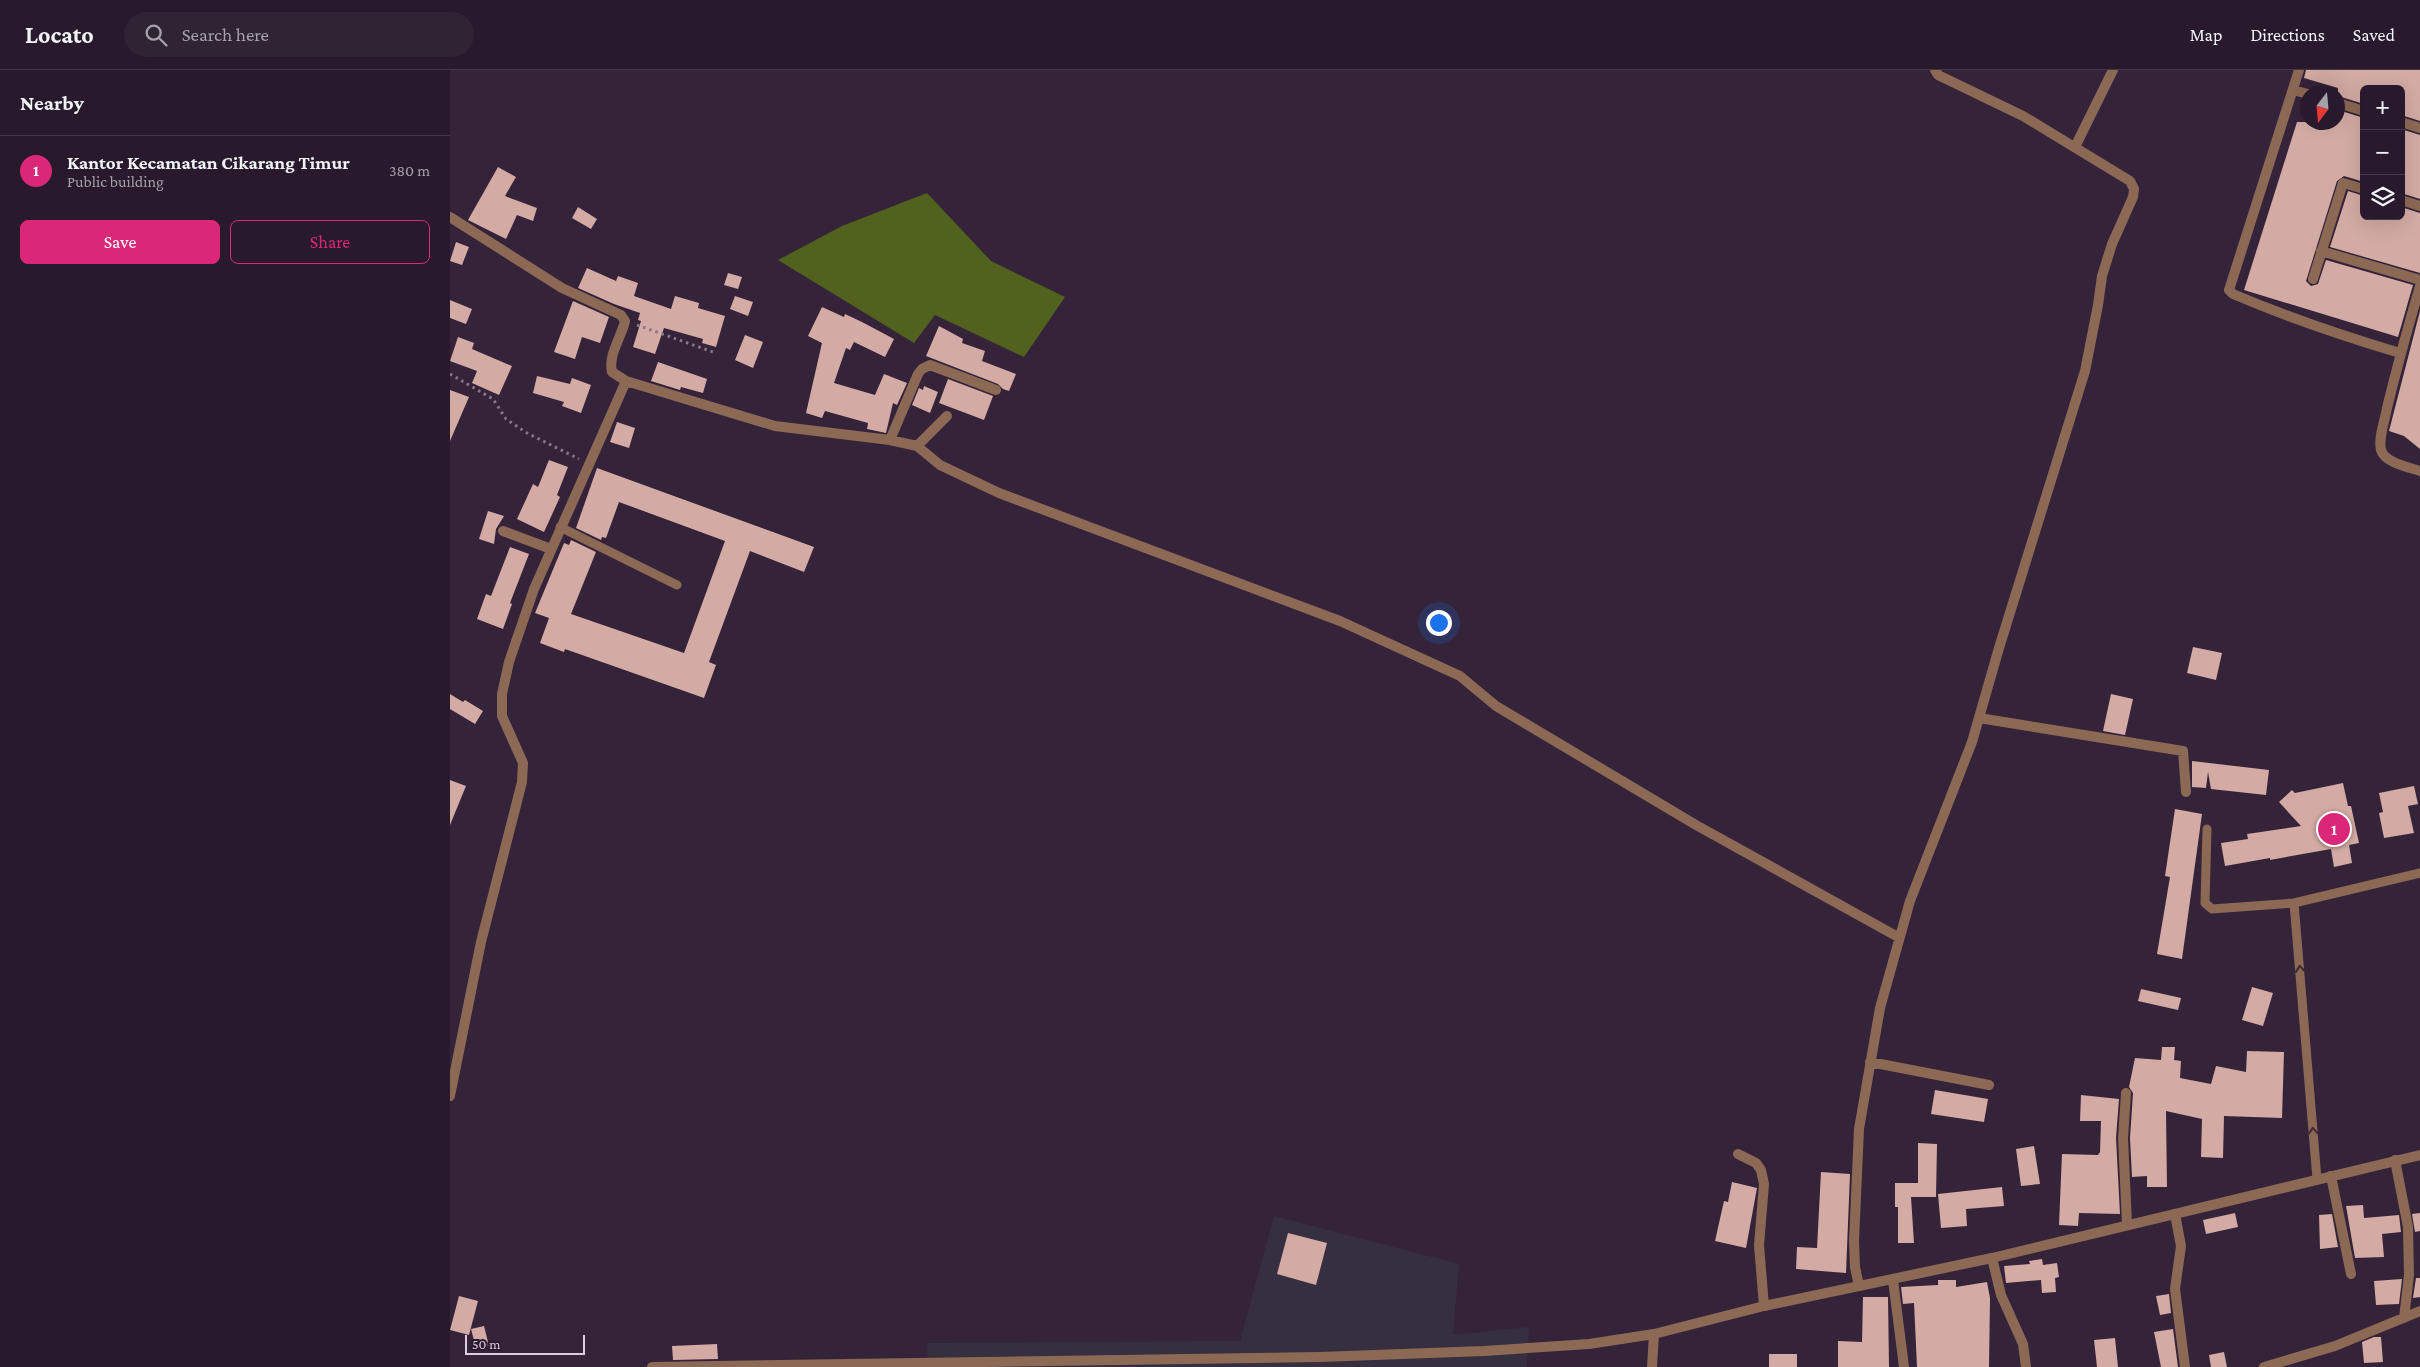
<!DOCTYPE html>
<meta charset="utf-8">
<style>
:root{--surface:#281a2c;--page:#302334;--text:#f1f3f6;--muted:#a5a1a9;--line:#443848;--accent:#db2777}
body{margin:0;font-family:"Crimson Pro",serif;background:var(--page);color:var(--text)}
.controls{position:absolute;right:15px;top:15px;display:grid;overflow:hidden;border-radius:8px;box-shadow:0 5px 20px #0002}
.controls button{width:45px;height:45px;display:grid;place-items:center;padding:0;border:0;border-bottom:1px solid var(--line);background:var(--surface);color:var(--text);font:25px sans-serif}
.compass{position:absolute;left:1850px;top:15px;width:45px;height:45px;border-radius:50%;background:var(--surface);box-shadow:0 5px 20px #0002;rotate:196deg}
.scale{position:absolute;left:15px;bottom:12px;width:120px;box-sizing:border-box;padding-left:5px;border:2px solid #dacddd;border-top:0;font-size:14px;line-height:18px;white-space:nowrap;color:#dacddd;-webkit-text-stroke:4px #2b1930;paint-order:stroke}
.you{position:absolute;left:988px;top:552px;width:18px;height:18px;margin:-12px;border:4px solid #fff;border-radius:50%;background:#1a73e8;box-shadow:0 0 0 8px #1a73e833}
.badge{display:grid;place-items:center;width:32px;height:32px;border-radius:50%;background:var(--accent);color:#fff;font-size:16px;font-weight:700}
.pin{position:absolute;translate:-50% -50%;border:2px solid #fff;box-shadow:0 1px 5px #0006}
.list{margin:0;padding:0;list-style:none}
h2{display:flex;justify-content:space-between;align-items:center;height:65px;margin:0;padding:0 20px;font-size:21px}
h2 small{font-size:16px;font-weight:400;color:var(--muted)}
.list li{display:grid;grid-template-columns:32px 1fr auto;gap:15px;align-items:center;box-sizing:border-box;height:70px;padding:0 20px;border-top:1px solid var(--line)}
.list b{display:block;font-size:19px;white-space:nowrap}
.list p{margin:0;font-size:16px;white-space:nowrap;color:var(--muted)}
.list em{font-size:16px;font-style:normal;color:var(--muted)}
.actions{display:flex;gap:10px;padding:15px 20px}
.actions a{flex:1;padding:11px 0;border:1px solid var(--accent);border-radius:8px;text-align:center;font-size:18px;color:var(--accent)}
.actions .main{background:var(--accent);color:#fff}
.icon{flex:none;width:28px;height:28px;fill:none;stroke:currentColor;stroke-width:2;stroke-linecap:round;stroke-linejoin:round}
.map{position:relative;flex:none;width:1970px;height:1297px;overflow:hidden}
header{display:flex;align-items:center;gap:30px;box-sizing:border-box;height:70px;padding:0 25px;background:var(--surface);border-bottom:1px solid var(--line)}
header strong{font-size:24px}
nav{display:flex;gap:28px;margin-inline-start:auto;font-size:18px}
.search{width:350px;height:45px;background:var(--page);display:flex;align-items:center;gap:12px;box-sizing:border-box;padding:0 18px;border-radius:28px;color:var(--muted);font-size:19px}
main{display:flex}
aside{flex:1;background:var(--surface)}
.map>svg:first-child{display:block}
.industrial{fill:#362f3f}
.forest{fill:#50621d}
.building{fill:#d3aaa4}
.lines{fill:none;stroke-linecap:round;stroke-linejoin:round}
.path{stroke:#87778b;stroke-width:3;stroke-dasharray:2.5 4;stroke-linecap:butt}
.service{stroke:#8c6955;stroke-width:9}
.minor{stroke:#8c6955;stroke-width:10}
.tertiary{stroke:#8c6955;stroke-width:10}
.oneway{stroke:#3e2937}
</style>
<header>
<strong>Locato</strong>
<div class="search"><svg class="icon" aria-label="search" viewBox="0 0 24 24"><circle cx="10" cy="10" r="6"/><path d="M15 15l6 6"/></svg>Search here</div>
<nav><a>Map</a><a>Directions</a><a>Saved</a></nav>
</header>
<main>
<aside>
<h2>Nearby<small></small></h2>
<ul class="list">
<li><span class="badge">1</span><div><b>Kantor Kecamatan Cikarang Timur</b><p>Public building</p></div><em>380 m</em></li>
</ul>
<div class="actions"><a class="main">Save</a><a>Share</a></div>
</aside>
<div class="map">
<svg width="1970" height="1297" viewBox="0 0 1970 1297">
<rect width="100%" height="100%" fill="#35233a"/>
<path class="industrial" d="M 824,1146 L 1009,1194 L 1003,1265 L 1079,1257 L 1077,1297 L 478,1297 L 477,1273 L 790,1271 Z"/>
<path class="forest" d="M 477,123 L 541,191 L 615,227 L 574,287 L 485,245 L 464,273 L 328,190 L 392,156 Z"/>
<path class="building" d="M 1856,0 L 1970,0 L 1970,51 L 1951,45 L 1951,19 L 1914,19 L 1914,34 L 1888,26 L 1888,18 L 1854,8 Z
M 1888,40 L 1914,48 L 1914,112 L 1894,106 L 1887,111 L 1856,211 L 1861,216 L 1868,214 L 1876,190 L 1963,215 L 1948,267 L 1794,220 L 1847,52 L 1888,52 Z
M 1951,59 L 1970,65 L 1970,129 L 1951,123 Z
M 48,97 L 66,107 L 55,126 L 87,138 L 83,151 L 67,145 L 56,169 L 18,150 Z
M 1898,121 L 1914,126 L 1914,146 L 1951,146 L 1951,137 L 1970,143 L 1970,203 L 1880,177 Z
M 128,137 L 147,149 L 141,159 L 122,148 Z
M 6,172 L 19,177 L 12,195 L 0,191 Z
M 137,198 L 166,211 L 168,206 L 188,213 L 184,226 L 221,239 L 225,226 L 249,233 L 248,238 L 275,246 L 266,277 L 252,273 L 253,269 L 214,258 L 205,284 L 183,277 L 191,251 L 188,250 L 190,243 L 164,234 L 128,218 Z
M 278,203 L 292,207 L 288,219 L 274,215 Z
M 285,226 L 303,232 L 298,246 L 280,239 Z
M 0,230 L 22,239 L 16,254 L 0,248 Z
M 123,231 L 159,247 L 150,273 L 132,267 L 125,289 L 104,282 Z
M 372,237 L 394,247 L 395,244 L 412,252 L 444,269 L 435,287 L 404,272 L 400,280 L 396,278 L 384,313 L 425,325 L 434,304 L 457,313 L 447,335 L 443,333 L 436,363 L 417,359 L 418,353 L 375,341 L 372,348 L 356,343 L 372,273 L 358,266 Z
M 1970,241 L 1970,379 L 1954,366 L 1939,361 Z
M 489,256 L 513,269 L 512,273 L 535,281 L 532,291 L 566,304 L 559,321 L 553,319 L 548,314 L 476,286 Z
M 295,265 L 313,272 L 303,298 L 285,290 Z
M 8,267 L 24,273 L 22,279 L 62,296 L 49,325 L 22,313 L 27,301 L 0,291 Z
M 208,292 L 257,309 L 253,323 L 231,317 L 230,320 L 201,311 Z
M 87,306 L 120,314 L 122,308 L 141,315 L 131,343 L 112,336 L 114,332 L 83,323 Z
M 498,309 L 543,326 L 534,350 L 489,333 Z
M 474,316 L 488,322 L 480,343 L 462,335 L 469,318 L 473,320 Z
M 0,320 L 19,327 L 0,371 Z
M 167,352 L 185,358 L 179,378 L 160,372 Z
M 99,390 L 118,397 L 107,425 L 110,427 L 94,462 L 67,449 L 83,414 L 88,417 Z
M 147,398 L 364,477 L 354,502 L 300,481 L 259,592 L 266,595 L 254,628 L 115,579 L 114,582 L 90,573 L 99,548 L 85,543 L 114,473 L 119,475 L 121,470 L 146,482 L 121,544 L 234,583 L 275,471 L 169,432 L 156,468 L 152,467 L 151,470 L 126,458 Z
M 38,441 L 54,446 L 46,459 L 44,474 L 29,469 Z
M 60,477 L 79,484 L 60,533 L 62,534 L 53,559 L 27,549 L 36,524 L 41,526 Z
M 1743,577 L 1772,583 L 1766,610 L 1737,603 Z
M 0,624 L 13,632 L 15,630 L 33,641 L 25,654 L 0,639 Z
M 1661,624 L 1683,629 L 1675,665 L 1653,661 Z
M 1742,691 L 1819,700 L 1816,725 L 1761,719 L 1758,702 L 1756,718 L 1742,717 Z
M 0,710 L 16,716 L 0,755 Z
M 1893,713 L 1898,736 L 1901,736 L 1909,773 L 1899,775 L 1902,793 L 1884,797 L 1881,779 L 1820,790 L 1820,788 L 1775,796 L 1771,773 L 1798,769 L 1797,764 L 1851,756 L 1829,732 L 1842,720 L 1845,723 Z
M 1964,716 L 1968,734 L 1958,736 L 1964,763 L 1934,768 L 1929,743 L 1933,742 L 1929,723 Z
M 1725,739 L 1752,744 L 1732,889 L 1707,884 L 1720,807 L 1715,806 Z
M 1802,917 L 1823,923 L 1813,956 L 1792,950 Z
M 1691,919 L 1731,928 L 1728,940 L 1688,931 Z
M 1712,977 L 1725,977 L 1724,990 L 1731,991 L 1730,1008 L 1761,1014 L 1766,996 L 1796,1002 L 1797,981 L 1834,982 L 1832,1048 L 1774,1046 L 1773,1088 L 1751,1087 L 1752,1049 L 1716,1041 L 1717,1117 L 1697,1117 L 1697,1106 L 1682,1107 L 1680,1068 L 1683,1023 L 1679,1017 L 1685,988 L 1711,990 Z
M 1485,1020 L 1538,1029 L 1534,1052 L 1481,1044 Z
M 1631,1025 L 1669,1029 L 1666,1068 L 1670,1144 L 1629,1143 L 1628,1156 L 1609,1155 L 1612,1084 L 1648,1085 L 1650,1082 L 1651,1051 L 1630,1051 Z
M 1468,1073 L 1487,1074 L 1486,1127 L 1461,1127 L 1464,1173 L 1448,1173 L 1448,1137 L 1445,1137 L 1445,1113 L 1468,1113 Z
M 1584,1076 L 1590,1114 L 1571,1116 L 1566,1079 Z
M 1371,1102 L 1400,1104 L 1396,1203 L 1346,1199 L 1347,1177 L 1367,1178 Z
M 1282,1112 L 1307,1118 L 1296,1178 L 1265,1171 L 1274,1131 L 1278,1132 Z
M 1552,1117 L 1554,1136 L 1516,1139 L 1517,1156 L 1491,1158 L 1488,1124 Z
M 1913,1135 L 1914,1148 L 1949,1145 L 1951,1162 L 1932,1164 L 1934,1187 L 1905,1188 L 1896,1136 Z
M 1785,1143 L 1788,1157 L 1756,1164 L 1753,1150 Z
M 1970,1143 L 1970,1161 L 1965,1162 L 1962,1144 Z
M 1882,1144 L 1888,1177 L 1870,1179 L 1869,1145 Z
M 838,1163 L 877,1173 L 866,1215 L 827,1204 Z
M 1592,1189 L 1593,1195 L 1607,1193 L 1609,1207 L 1605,1208 L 1606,1222 L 1592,1223 L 1591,1210 L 1556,1213 L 1554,1196 L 1580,1194 L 1579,1191 Z
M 1966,1208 L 1970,1208 L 1970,1227 L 1963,1228 Z
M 1952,1209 L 1949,1234 L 1926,1235 L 1924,1211 Z
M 1488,1210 L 1506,1210 L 1506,1217 L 1537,1212 L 1540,1228 L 1539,1297 L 1467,1297 L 1464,1233 L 1453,1234 L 1451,1217 L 1488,1215 Z
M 1719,1224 L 1721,1243 L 1710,1245 L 1706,1226 Z
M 9,1226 L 28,1231 L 19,1265 L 0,1260 Z
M 1413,1227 L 1438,1227 L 1439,1297 L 1388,1297 L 1388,1271 L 1412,1272 Z
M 34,1256 L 39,1276 L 26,1278 L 21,1259 Z
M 1723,1259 L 1728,1297 L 1711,1297 L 1704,1262 Z
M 1924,1267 L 1931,1267 L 1933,1292 L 1914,1293 L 1912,1272 Z
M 1665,1268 L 1668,1297 L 1647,1297 L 1644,1270 Z
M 267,1274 L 268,1289 L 223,1290 L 222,1276 Z
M 1774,1282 L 1777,1297 L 1761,1297 L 1759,1285 Z
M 1319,1284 L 1347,1284 L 1347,1297 L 1319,1297 Z"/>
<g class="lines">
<path class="path" d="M 187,255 L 263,282
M 0,304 L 43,329 L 56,349 L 77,363 L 129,389"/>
<path class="service" d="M 110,457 L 227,515
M 1757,759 L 1755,833 L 1762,839 L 1844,833 L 1970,803
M 1844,833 L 1867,1109"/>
<path class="minor" d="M 1849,0 L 1779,220 L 1783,224 C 1837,247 1893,266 1950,283
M 1843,20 L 1858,24
M 1888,33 L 1914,41
M 1951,52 L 1970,58
M 1625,77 L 1663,0
M 1951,130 L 1970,136
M 0,147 L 112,218 L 171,245 L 175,251 C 171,268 158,285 162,302 L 176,311 L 325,356 L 440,370 L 467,376 L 490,395 L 549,423 L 890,551 L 1010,606 L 1046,636 L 1246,755 L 1448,867
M 1871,181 L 1970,210
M 1863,209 L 1893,113 L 1914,119
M 1970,216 C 1958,257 1947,297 1937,338 C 1935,350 1928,368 1931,380 C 1935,393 1958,397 1970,401
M 440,370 L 468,304 L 472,299 L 480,295 L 546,320
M 467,376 L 497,346
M 53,461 L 101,479
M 1529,648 L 1733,681 L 1736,722
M 1420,992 L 1539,1015
M 1676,1023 L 1673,1068 L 1677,1154
M 0,1026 L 31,872 L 72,712 L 73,693 L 52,646 L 52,624 L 59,592 L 84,519 L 176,311
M 1288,1084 L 1306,1093 L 1311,1100 L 1314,1114 L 1309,1175 L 1314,1236
M 1945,1090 L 1958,1157 L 1959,1205 L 1954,1248
M 1881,1106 L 1901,1204
M 1725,1144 L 1731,1176 L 1725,1219 L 1735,1297
M 1542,1188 L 1551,1225 L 1573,1274 L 1576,1297
M 1443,1210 L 1454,1297
M 1409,1216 L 1405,1197 L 1404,1171 L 1409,1059 L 1430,938 L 1460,831 L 1522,672 L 1549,578 L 1635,301 L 1648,235 L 1652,206 L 1662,174 L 1683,127 L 1684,119 L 1680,111 L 1573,46 L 1488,5 L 1485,0
M 1202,1297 L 1204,1264
M 1814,1297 L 1885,1276 L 1970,1241"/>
<path class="tertiary" d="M 202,1297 L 870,1287 L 1034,1281 L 1139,1274 L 1204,1264 L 1314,1236 L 1542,1188 L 1970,1085"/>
</g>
<defs><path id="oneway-chevron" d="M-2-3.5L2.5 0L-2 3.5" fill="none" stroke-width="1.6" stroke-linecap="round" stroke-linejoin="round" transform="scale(1.25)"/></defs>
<g class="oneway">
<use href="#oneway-chevron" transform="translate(1850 899) rotate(-96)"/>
<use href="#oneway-chevron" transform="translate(1863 1061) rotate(-94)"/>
</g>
</svg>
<div class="controls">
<button>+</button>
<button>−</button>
<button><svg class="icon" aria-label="layers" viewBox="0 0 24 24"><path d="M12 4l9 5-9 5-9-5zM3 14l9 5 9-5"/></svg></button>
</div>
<svg class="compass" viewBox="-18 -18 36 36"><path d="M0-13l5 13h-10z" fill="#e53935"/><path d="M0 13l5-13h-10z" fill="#a5a1a9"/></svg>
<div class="scale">50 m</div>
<div class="you"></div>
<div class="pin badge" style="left:1884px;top:759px">1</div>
</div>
</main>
